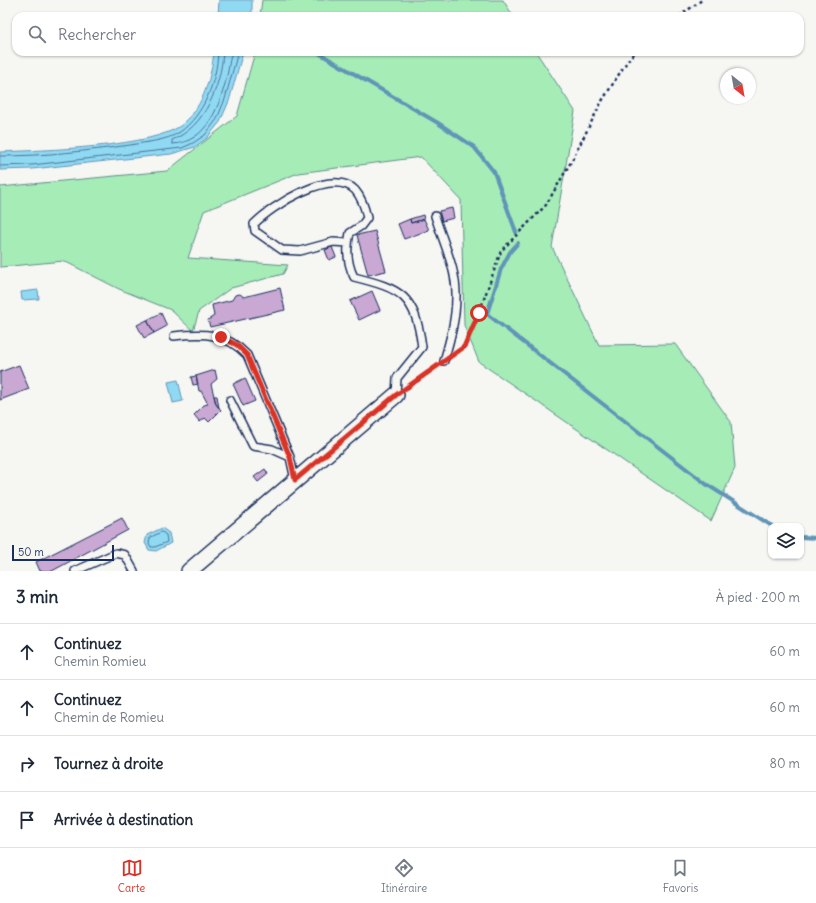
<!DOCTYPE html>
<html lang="fr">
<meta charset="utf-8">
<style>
:root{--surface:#fff;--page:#f6f6f7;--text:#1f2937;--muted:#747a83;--line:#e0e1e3;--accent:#d93025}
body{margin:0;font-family:Delius,sans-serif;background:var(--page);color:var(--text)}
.controls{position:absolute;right:12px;bottom:12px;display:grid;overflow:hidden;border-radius:8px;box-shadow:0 1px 3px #0004}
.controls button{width:36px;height:36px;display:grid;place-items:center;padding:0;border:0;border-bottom:1px solid var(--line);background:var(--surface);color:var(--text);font:20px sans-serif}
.compass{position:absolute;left:720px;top:68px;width:36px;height:36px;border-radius:50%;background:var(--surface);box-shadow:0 1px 3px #0004;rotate:149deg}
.scale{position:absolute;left:12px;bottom:10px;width:102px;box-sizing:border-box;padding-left:4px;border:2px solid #1b2f5e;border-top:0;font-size:11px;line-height:14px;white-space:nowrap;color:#1b2f5e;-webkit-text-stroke:3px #f6f6f2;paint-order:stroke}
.stop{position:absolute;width:12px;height:12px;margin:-9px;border:3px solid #d93025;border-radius:50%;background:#fff}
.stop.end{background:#d93025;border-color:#fff;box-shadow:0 1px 4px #0008}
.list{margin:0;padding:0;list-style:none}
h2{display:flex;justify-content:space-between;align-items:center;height:52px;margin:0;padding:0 16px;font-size:17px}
h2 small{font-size:13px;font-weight:400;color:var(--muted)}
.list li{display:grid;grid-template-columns:26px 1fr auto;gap:12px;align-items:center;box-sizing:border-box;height:56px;padding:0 16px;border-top:1px solid var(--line)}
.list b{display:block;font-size:15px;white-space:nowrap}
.list p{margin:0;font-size:13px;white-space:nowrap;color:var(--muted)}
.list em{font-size:13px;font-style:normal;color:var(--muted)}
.icon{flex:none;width:22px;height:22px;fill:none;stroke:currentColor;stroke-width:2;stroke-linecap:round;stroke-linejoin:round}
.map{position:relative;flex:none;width:816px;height:571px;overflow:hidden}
.search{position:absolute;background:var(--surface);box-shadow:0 1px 3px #0004;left:12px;right:12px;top:12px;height:44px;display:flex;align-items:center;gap:10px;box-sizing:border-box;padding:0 14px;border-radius:12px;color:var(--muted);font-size:15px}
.sheet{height:276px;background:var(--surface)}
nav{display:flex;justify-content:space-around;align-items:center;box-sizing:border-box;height:56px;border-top:1px solid var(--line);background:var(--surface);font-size:11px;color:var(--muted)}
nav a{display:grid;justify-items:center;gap:2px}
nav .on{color:var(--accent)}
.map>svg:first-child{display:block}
.green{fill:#a6ecb7;stroke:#608e8a}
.water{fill:#90d9f2;stroke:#6195b7}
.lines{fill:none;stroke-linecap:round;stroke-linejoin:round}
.shore{stroke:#4a7399;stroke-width:1}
.stream{stroke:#6195b7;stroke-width:4}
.building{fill:#c9a8d3;stroke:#1b2f5e}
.lane-casing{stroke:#1b2f5e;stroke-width:10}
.street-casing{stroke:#1b2f5e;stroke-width:18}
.path{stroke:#1b2f5e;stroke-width:2.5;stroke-dasharray:3 3;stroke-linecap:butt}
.lane{stroke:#f6f6f2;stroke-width:7}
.street{stroke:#f6f6f2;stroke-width:15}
.route{stroke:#d93025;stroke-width:5}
</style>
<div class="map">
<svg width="816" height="571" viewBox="0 0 816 571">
<rect width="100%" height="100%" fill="#f6f6f2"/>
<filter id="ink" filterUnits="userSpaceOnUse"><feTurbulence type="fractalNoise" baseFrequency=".025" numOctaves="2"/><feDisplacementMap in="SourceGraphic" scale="8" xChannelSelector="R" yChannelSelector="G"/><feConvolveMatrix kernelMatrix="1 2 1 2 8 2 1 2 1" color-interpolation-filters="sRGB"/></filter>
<g filter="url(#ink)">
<path class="green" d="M 262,0 L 503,0 L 513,16 L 260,16 Z
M 255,52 L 536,52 L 575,111 L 552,247 L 599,345 L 675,344 L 731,422 L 735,468 L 711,521 L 479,362 L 464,325 L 461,200 L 421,157 L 298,173 L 204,211 L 188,258 L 288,265 L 283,274 L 231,288 L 199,311 L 193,331 L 171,310 L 119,289 L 64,261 L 0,267 L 0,187 L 167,171 L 237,116 Z"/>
<path class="water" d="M 219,0 L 252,0 L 252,16 L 218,16 Z
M 214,52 L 243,52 L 229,101 L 220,122 L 207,138 L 195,147 L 171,154 L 32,169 L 0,170 L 0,152 C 39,150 157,148 184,123 C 204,105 211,77 214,52 Z
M 38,290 L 39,299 L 22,300 L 21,292 Z
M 178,380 L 183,401 L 173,403 L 168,382 Z
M 162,528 L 169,533 L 171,543 L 156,551 L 149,550 L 145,543 L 147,535 Z"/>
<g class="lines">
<path class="shore" d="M 223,52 C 221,86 205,127 172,140 L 172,144 C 207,143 220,105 227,76 C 229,68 229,60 232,52
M 0,156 C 44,156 87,151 130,145 C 146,142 166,141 180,132 C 204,115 217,80 218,52
M 0,166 L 32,165 L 155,151 L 182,148 L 193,143 L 205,135 L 217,119 L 225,99 L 238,52
M 162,532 L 166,535 L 167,542 L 155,547 L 151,547 L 149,543 L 150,538 Z"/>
<path class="stream" d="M 317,52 L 438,123 L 474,147 L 494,172 L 516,232
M 518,243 L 510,252 L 501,269 L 487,314 L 706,484 L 772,526
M 801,537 L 816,538"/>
</g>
<path class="building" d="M 452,208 L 454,218 L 442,221 L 439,211 Z
M 423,215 L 424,219 L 411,223 L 410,219 Z
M 410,219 L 411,223 L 424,219 L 429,230 L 404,239 L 398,224 Z
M 375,231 L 386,271 L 368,275 L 357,235 Z
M 332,247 L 336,257 L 329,260 L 325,250 Z
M 280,288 L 285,310 L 210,327 L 208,320 L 214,316 L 212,305 L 232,300 L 235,295 L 240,294 L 244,297 Z
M 372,291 L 380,310 L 359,320 L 350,301 Z
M 161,313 L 167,326 L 154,333 L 147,320 Z
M 147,320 L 154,333 L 144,338 L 137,325 Z
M 19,365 L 29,389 L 0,400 L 0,372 Z
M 215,370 L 217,379 L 211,384 L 216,404 L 221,410 L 209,422 L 205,418 L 200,422 L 194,415 L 204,405 L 208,404 L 201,391 L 199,391 L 196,376 Z
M 196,376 L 198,384 L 193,385 L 191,377 Z
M 245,378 L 255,401 L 243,406 L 233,384 Z
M 214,396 L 217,396 L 219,408 L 216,404 Z
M 265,469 L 268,474 L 258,482 L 254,477 Z
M 122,518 L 128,530 L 52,571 L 40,571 L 36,562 Z"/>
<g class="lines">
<g class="lane-casing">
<path id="lane" d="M 435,216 C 443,242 457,270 456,297 C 456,319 450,340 444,361
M 348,243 L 333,242 L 300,251 L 282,250 L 255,231 L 254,224 C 272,206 331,167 355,190 C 362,198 365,208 367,218 L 361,226 L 350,233 C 346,249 347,263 354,277 C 402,289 415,295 422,347 L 397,378 L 396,395
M 174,336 C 203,333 225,332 247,355 L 290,457 L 295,480
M 230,400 L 253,446 L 272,449 L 290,457
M 75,571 L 116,553 L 125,555 L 134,571"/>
</g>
<g class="street-casing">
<path id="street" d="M 189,571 L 396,395"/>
</g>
<path class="path" d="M 679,16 L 702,0
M 457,352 L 464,347 L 479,313 L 501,251 L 546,205 L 571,162 L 602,101 L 628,60 L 635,52
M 407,388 L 437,366"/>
<use href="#lane" class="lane"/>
<use href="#street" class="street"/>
</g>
</g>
<g class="lines" filter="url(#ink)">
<path class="route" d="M 221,337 L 237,345 L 247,355 L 290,457 L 295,480 L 396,395 L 464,347 L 479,313"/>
</g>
</svg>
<div class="controls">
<button><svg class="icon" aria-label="layers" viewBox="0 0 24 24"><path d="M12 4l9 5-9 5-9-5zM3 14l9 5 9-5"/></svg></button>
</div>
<svg class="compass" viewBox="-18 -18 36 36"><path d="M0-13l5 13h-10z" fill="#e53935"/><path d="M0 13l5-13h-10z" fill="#747a83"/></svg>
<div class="scale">50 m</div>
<div class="stop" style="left:479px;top:313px"></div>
<div class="stop end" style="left:221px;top:337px"></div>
<div class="search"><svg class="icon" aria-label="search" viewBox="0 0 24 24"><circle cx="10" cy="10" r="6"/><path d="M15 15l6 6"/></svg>Rechercher</div>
</div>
<section class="sheet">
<h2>3 min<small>À pied · 200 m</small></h2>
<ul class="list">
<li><svg class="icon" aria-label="ahead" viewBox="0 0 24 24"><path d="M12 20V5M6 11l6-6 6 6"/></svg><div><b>Continuez</b><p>Chemin Romieu</p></div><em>60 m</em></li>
<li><svg class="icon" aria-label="ahead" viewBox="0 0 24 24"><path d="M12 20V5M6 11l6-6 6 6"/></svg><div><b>Continuez</b><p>Chemin de Romieu</p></div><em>60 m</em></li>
<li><svg class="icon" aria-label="right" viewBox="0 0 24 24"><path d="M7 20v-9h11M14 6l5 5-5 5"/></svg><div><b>Tournez à droite</b></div><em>80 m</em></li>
<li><svg class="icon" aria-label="arrive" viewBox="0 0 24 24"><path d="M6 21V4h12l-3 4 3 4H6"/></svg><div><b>Arrivée à destination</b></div></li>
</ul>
</section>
<nav>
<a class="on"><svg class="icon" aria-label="map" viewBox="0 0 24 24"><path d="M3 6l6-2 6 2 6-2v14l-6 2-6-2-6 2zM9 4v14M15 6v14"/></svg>Carte</a>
<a><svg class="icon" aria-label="directions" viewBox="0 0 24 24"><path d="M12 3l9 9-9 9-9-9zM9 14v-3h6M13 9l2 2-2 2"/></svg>Itinéraire</a>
<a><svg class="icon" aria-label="saved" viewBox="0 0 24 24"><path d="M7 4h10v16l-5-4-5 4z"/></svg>Favoris</a>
</nav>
